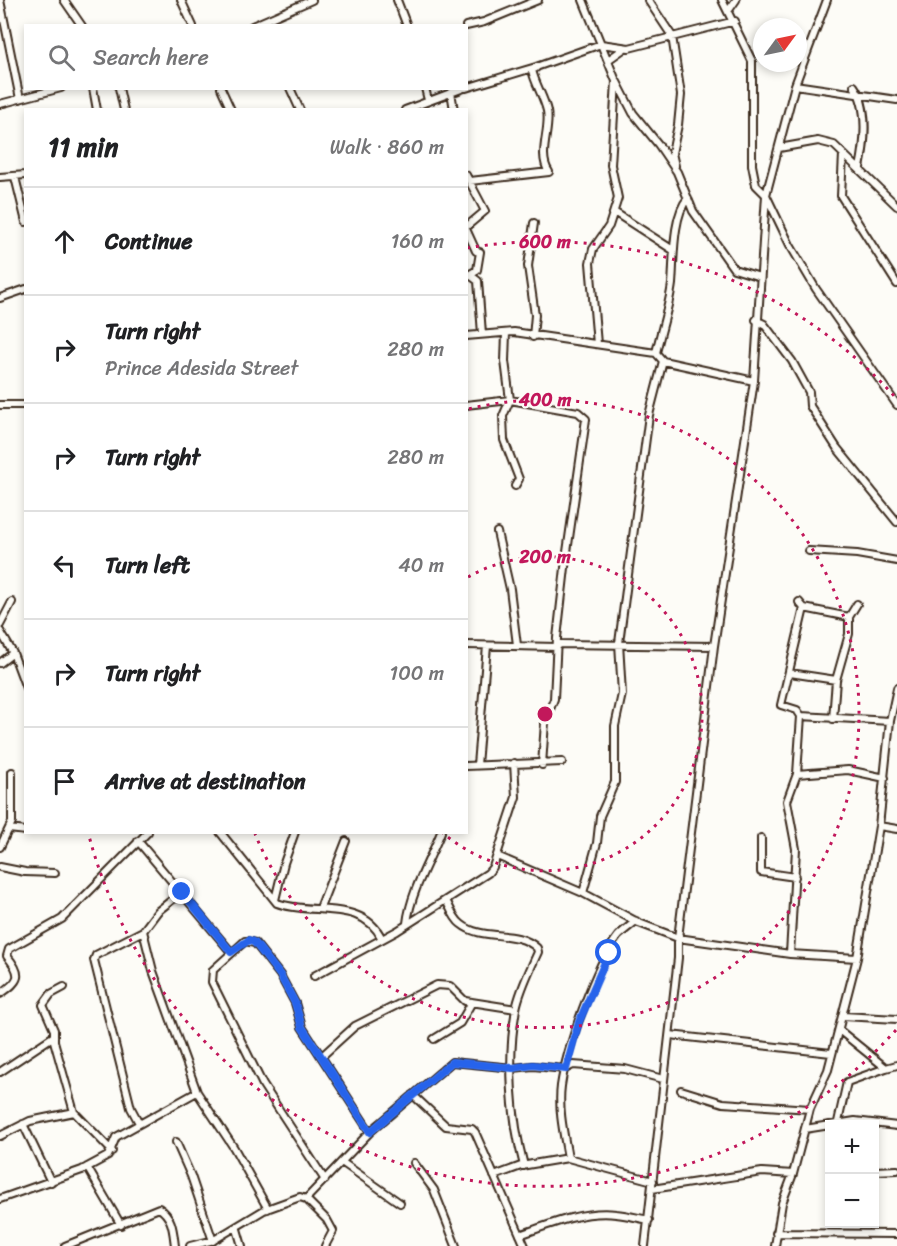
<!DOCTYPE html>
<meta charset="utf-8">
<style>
:root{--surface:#fff;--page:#f6f6f6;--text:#202124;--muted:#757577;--line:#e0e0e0}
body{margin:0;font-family:Sriracha,sans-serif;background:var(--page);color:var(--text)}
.controls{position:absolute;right:18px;bottom:18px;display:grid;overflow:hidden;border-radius:0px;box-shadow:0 3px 9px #0003}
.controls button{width:54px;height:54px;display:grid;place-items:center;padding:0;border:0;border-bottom:2px solid var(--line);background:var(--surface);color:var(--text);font:30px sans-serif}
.compass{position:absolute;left:753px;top:18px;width:54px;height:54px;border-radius:50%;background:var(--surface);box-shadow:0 3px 9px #0003;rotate:57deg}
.stop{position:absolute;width:18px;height:18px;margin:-14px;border:4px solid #2563eb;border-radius:50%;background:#fff}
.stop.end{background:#2563eb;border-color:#fff;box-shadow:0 2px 6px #0008}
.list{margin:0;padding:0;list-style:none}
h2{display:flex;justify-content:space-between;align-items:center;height:78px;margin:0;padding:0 24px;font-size:26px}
h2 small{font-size:20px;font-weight:400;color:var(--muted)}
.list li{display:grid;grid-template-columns:39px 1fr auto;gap:18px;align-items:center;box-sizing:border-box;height:108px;padding:0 24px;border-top:2px solid var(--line)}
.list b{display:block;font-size:22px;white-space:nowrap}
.list p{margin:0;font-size:20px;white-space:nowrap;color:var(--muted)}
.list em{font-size:20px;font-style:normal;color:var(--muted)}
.icon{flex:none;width:33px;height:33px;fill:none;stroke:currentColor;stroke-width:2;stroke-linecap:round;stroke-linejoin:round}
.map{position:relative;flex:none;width:897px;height:1246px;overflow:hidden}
.search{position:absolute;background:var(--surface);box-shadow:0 3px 9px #0003;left:24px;top:24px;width:444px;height:66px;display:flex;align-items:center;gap:15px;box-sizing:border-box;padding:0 21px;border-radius:0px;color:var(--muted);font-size:22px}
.panel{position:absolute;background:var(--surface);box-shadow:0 3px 9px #0003;left:24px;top:108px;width:444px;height:726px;border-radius:0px}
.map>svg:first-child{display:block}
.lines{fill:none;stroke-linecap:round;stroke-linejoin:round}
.minor-casing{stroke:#3b2a1e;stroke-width:10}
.minor{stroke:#fdfcf7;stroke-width:6}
.route{stroke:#2563eb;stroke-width:8}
.ring{fill:none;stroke:#c2185b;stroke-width:3;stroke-dasharray:3 6}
.centre{fill:#c2185b;stroke:#fdfcf7;stroke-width:3}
.ring-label{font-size:18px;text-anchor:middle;font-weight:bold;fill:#c2185b;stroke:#fdfcf7;stroke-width:4.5;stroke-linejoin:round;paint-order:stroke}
</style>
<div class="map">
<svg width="897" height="1246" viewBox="0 0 897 1246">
<rect width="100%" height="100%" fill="#fdfcf7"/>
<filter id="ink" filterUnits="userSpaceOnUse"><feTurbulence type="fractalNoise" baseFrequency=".0167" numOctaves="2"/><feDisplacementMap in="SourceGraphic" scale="12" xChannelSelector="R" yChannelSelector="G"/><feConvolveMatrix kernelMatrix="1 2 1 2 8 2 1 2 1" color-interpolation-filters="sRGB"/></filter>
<g filter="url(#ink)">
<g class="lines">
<g class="minor-casing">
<path id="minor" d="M 0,0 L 20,99
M 64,0 L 82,26
M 181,0 L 193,26
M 397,0 L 407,26
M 583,0 L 616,81 L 611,165 L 618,198 L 609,226 L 593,249 L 590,263 L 597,344
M 648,0 L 672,36 L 681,95 L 678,125 L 672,153 L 675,166
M 722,0 L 752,61 L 752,165 L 756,185 L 766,195 L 790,245 L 816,289 L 897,405
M 729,10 L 736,0
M 252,26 L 312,0
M 466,26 L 484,22 L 538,0
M 608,60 L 625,48
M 617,82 L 633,113 L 658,144 L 677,172 L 693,211 L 734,269 L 760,277
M 795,85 L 897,100
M 854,86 C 869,107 865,144 860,168
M 93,88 L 97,110
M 119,88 L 124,110
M 221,88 L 231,110
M 290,88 L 300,110
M 425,88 L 428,100
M 466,88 L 536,67 L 601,44 L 629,48 L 735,21
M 451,92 L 454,110
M 0,104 L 61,88
M 405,110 L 464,88
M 779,148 L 818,141 L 834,145 L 897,206
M 843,154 L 841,196 L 897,284
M 466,175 L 485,211 L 466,227
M 0,177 L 26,175
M 15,177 L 26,222
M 470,181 L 549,172 C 537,154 551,130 547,111 C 544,97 535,84 532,70 L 536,68
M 614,212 L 673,250
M 466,229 L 476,251 L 480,252 L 477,270 L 468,275
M 470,275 L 478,281 L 482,334
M 0,298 L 26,289
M 756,320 L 764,324 L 792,361 L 809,392 L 810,406 L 837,448 L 897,522
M 506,333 L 505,361 L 510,400 L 503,416 L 504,440 L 519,479 L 515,486
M 466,336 L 514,332 L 656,353 L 663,361 L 754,381
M 533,337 L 535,315 L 528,266 L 534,223
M 656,353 C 661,330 669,307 672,284 C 674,261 672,216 688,198
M 663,361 L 649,415 L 619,643 L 622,694 L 615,726 L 615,782 L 600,816 L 597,843 L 583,893 L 639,923 L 678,938
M 0,405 L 26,405
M 466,405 L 510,400 L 578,412 L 586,419 L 566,559 L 557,638 L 554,699 L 545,722 L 542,765
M 497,532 L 510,589 L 517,645
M 809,551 L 857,554 L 897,561
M 799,602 L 804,608 L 781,705 L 797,710 L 801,716 L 890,721
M 804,608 L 849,617
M 0,625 L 12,602
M 0,631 L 13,653 L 26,688
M 466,645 L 557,647 L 560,644 L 714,646
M 0,663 L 13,653
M 790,673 L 836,680
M 833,719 L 836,680 L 849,634 L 849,617 L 857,604
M 477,765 L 487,646
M 466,766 L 562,762
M 797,774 L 848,770 L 885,778
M 879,826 L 897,829
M 9,829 L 26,831
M 220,832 L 277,903 C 311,916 363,898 382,939
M 761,838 L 761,872 L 795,877
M 138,841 L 231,952
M 0,847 L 12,822 L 12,772
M 497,856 L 583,893
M 0,867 L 25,872 L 55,873
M 275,900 L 284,863 L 295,832
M 446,900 C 450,908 454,919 461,924 C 483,942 515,928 537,948 L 538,952 C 530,970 520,989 516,1009 C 507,1059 511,1117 524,1166
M 320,908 L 346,841
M 407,923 C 411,891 429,862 441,832
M 143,931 L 153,971 L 197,1092 L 234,1148 L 268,1209
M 679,935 L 678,938 L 790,954 L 857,958
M 790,954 L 796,849 L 787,801 L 797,774 L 801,716
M 314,976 L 397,931 L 488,873 L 493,867 L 516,797 L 514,763
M 64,987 L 51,994 L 43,1005 L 54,1030 L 54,1041 L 74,1112 L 112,1151
M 0,994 C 20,981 23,975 7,956 L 9,949 L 62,919 L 148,832
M 843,1016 L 897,1019
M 839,1030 L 886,1068 L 897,1065
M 670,1035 L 831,1053
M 434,1039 L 460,1023 L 472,1002
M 322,1056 L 355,1026 L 437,985 L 450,986 L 465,1001 L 516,1009
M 0,1072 L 54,1036
M 681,1090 L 723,1103 L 810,1109
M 413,1095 L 446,1126 L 472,1129 L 475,1132 L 525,1246
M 838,1122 L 847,1082 L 886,1068
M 139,1123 L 131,1108 L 94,960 L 96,955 L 143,931 L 158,911 L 182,892
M 23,1124 L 51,1182
M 805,1129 L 855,1121 L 897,1126
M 0,1136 L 30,1121 L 74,1112
M 176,1142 L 191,1176 L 213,1241
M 568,1158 C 564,1135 558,1109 561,1086 C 566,1050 596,964 618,936 C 623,931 630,926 636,921
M 343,1163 L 400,1203
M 414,1163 L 434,1190 L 456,1246
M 87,1167 L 121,1225
M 874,1171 L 897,1170
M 494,1176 L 521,1166 L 568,1158 L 653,1181
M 325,1180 L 263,1085 L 212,982 L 213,970 L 245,941 L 255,943 L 280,975 L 295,1003 L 302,1027 L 370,1132
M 652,1189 L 762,1172 L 793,1174
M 0,1199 L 82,1170 L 108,1156 L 116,1137 L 197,1092
M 306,1199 L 327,1220 L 333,1231 L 325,1246
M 237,1229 L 242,1246
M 776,1233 L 897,1234
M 520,1235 C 550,1224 584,1210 616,1214 C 627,1215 638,1218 649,1220
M 65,1246 L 159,1208 C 173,1217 173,1231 175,1246
M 190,1246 L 214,1240 L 264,1210 L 300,1197 L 306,1199 L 370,1132 L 452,1062 L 513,1068 L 533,1066 L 565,1069 L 573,1065 L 625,1069 L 663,1079
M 645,1246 L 678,958 L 678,938 L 714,646 L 754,381 L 766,195 L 795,85 L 827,0
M 775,1246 L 782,1203 L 793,1174 L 810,1109 L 828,1070 L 857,958 L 879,826 L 890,721 L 897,688"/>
</g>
<use href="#minor" class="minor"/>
</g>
</g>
<g class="lines" filter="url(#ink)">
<path class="route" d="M 182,892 L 231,952 L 249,940 L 255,943 L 280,975 L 295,1003 L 302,1027 L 370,1132 L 452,1062 L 513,1068 L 533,1065 L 566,1069 L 579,1022 L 609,953"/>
</g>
<g class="ring">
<path d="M468 577A157 157 0 1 1 443 833"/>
<path d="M469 409A314 314 0 1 1 255 834"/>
<path d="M896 1030A472 472 0 0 1 89 836M467 248A472 472 0 0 1 896 398"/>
</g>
<circle cx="545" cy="714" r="9" class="centre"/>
<g class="ring-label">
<text x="545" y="248">600 m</text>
<text x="545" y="406">400 m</text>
<text x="545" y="563">200 m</text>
</g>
</svg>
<div class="controls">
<button>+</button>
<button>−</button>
</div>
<svg class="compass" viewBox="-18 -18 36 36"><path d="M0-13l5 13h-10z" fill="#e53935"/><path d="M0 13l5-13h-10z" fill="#757577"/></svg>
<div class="stop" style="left:609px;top:953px"></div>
<div class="stop end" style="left:182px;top:892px"></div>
<div class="search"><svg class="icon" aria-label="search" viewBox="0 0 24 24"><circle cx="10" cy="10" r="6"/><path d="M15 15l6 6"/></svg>Search here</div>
<section class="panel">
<h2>11 min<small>Walk · 860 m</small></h2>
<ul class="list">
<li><svg class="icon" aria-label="ahead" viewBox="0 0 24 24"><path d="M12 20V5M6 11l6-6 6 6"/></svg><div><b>Continue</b></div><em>160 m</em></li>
<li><svg class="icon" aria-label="right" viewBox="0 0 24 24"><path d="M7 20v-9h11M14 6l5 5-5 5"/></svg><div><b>Turn right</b><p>Prince Adesida Street</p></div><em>280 m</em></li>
<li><svg class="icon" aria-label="right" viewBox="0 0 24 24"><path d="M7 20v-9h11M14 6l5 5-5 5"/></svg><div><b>Turn right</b></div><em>280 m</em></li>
<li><svg class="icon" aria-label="left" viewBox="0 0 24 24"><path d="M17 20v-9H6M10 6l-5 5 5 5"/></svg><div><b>Turn left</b></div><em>40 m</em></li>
<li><svg class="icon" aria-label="right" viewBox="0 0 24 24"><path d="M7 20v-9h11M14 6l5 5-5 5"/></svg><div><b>Turn right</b></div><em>100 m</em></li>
<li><svg class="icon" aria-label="arrive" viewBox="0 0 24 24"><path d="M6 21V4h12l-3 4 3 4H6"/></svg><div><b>Arrive at destination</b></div></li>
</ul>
</section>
</div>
